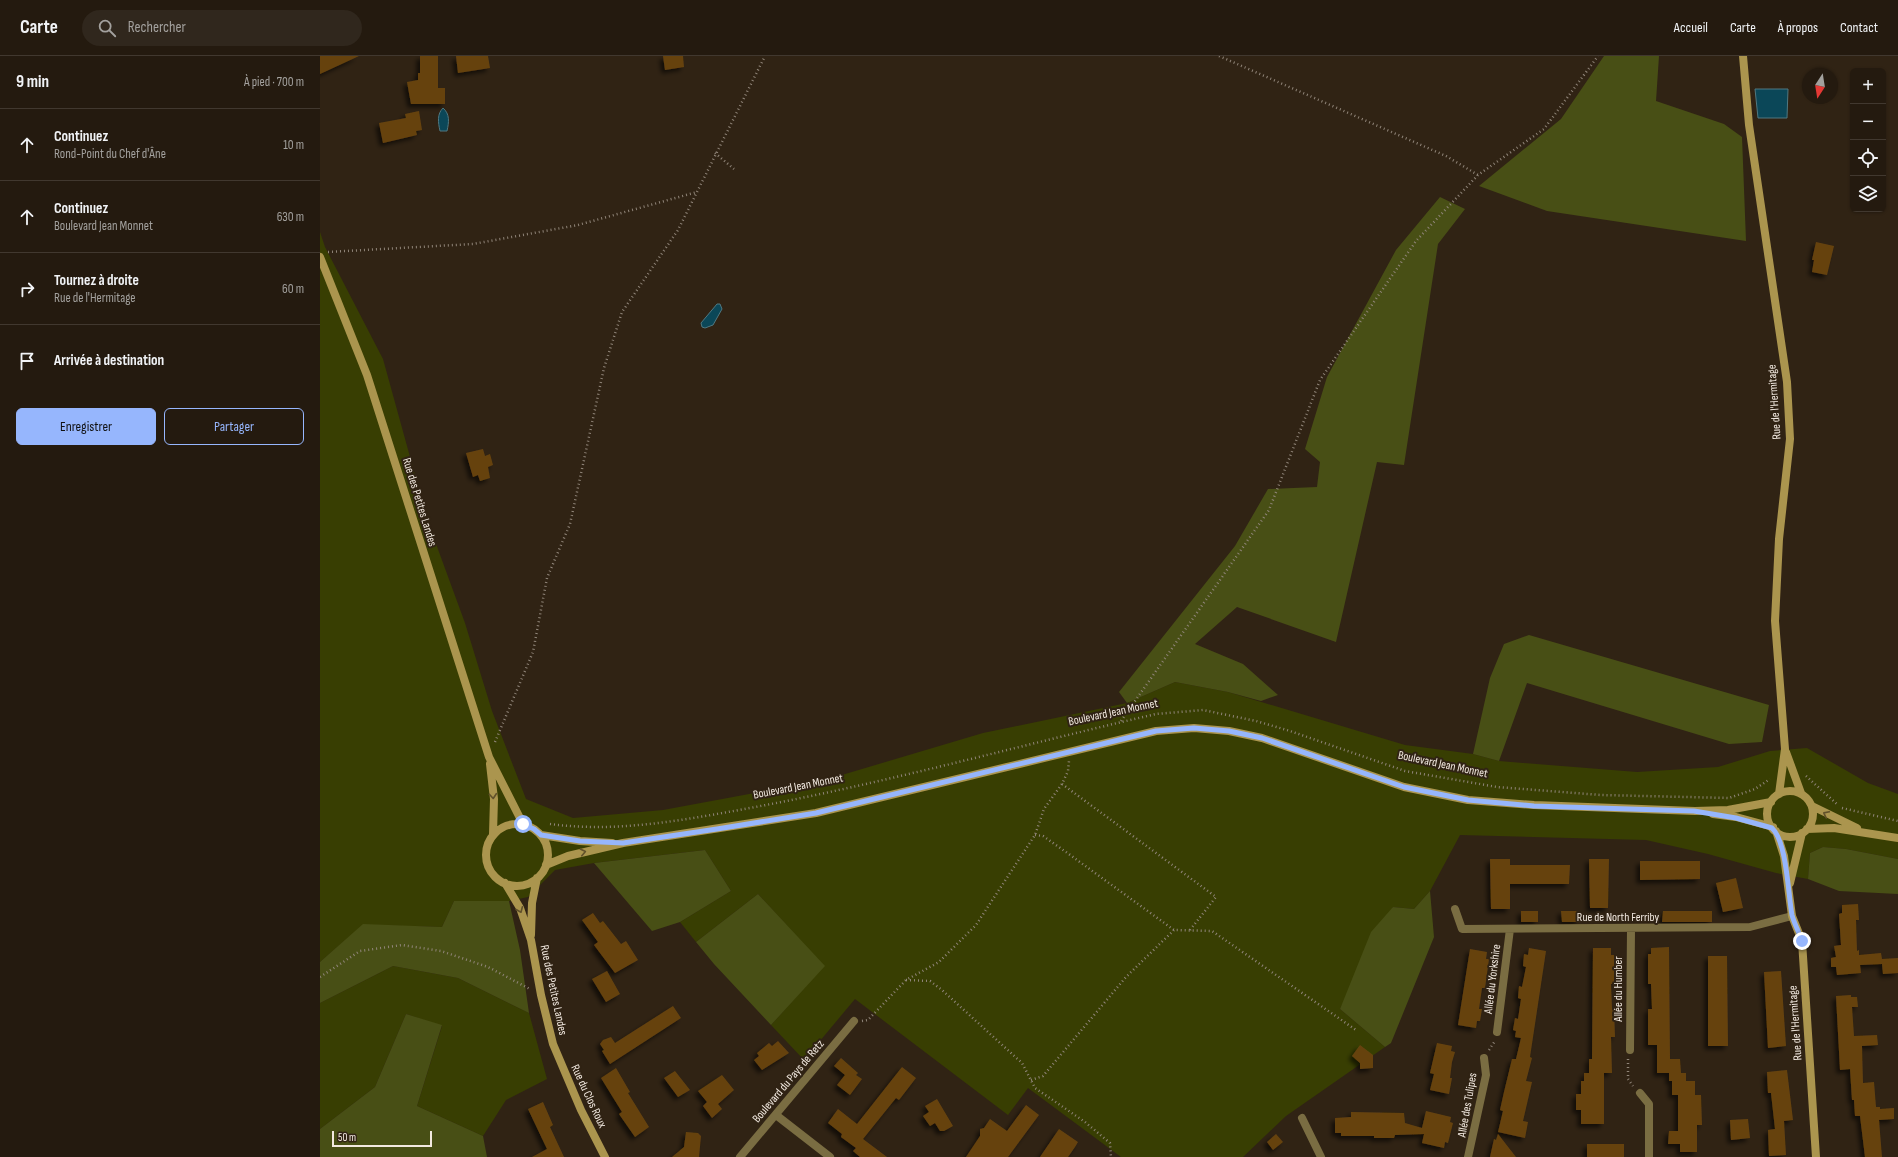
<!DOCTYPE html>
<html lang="fr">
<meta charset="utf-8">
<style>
:root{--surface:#241a0f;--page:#30271d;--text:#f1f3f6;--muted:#a3a19e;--line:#41382f;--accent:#96b6fd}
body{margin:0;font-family:"Sofia Sans Condensed",sans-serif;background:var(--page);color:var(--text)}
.controls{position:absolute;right:12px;top:12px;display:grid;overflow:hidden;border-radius:6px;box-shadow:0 1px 3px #0004}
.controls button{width:36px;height:36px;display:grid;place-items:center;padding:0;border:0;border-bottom:1px solid var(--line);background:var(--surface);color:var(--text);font:20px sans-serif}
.compass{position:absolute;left:1482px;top:12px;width:36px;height:36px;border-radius:50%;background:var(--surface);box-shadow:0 1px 3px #0004;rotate:192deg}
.scale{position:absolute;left:12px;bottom:10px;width:100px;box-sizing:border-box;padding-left:4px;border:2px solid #f2e9e0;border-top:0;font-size:11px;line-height:14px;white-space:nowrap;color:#f2e9e0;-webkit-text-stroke:3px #302314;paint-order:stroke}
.stop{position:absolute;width:12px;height:12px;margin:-9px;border:3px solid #96b6fd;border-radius:50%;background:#fff}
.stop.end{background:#96b6fd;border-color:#fff;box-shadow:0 1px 4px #0008}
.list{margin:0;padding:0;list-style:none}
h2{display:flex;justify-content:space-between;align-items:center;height:52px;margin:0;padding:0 16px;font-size:17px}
h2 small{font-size:13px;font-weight:400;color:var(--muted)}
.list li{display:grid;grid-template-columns:26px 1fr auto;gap:12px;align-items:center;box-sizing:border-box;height:72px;padding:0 16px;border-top:1px solid var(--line)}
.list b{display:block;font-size:15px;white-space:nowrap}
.list p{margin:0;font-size:13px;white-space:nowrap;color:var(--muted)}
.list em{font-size:13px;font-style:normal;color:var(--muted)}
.actions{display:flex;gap:8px;padding:12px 16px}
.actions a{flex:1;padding:9px 0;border:1px solid var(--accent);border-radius:6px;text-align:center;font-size:14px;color:var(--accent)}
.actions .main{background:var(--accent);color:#111}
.icon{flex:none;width:22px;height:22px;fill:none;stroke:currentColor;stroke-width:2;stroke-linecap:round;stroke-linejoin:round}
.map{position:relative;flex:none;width:1578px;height:1101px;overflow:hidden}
header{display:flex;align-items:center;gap:24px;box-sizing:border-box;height:56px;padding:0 20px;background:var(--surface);border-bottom:1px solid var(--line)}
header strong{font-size:19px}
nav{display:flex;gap:22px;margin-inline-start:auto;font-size:14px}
.search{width:280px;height:36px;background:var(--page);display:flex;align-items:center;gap:10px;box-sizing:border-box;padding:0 14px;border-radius:22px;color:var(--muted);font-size:15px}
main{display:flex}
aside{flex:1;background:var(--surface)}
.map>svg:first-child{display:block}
.green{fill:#383e02}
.forest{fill:#484f15}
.water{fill:#0b4758;stroke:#507881}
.building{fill:#664311;filter:url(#shadow)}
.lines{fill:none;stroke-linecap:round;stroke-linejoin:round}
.path{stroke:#908579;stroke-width:2.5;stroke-dasharray:1 3;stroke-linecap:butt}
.street{stroke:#7a6d42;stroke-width:8}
.secondary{stroke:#ab954e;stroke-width:8}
.oneway{stroke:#61512b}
.route{stroke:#96b6fd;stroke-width:5}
.labels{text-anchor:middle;stroke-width:4;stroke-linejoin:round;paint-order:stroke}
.street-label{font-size:12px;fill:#f2e9e0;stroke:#302314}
</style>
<header>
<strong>Carte</strong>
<div class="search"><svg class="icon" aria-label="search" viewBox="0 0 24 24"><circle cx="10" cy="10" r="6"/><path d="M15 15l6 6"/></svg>Rechercher</div>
<nav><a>Accueil</a><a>Carte</a><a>À propos</a><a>Contact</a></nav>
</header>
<main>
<aside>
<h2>9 min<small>À pied · 700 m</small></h2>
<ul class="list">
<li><svg class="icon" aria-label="ahead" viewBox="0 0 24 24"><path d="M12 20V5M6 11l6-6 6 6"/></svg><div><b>Continuez</b><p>Rond-Point du Chef d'Âne</p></div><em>10 m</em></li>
<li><svg class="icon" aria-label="ahead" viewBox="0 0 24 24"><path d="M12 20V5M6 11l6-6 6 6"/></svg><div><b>Continuez</b><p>Boulevard Jean Monnet</p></div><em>630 m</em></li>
<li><svg class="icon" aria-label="right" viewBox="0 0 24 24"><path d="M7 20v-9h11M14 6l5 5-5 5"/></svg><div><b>Tournez à droite</b><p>Rue de l'Hermitage</p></div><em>60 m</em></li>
<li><svg class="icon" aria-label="arrive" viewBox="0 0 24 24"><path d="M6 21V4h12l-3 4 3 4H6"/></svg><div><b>Arrivée à destination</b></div></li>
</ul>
<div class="actions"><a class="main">Enregistrer</a><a>Partager</a></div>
</aside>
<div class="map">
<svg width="1578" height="1101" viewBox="0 0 1578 1101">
<defs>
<filter id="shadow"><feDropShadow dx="-3.5" dy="3.5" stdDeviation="2" flood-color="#0009"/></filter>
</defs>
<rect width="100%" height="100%" fill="#302314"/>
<path class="green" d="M 0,176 L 5,191 L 63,303 L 108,466 L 145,567 L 172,655 L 206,743 L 253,762 L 343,754 L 505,724 L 663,677 L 807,647 L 855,626 L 908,636 L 1085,689 L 1153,698 L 1179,705 L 1317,716 L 1398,711 L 1450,695 L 1487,692 L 1548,727 L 1578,738 L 1578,803 L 1526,793 L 1503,791 L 1490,797 L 1488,823 L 1456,817 L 1388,798 L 1326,784 L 1140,779 L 1110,835 L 1094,853 L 1073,851 L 1020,953 L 1065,991 L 966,1060 L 923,1101 L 801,1101 L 708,1032 L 688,1059 L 535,943 L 484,1004 L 451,969 L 504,910 L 438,838 L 376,886 L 360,866 L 411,835 L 385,794 L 274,807 L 235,814 L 208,841 L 189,845 L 134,845 L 122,871 L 43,869 L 0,906 Z
M 73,910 L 138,922 L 209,957 L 227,1023 L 186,1044 L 163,1080 L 97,1050 L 122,970 L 86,958 L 55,1031 L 0,1073 L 0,947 Z"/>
<path class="forest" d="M 1284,0 L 1339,0 L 1336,45 L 1404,68 L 1422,81 L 1426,185 L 1227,155 L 1159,130 L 1241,63 Z
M 1120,141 L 1145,153 L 1118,188 L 1084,409 L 1057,406 L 1016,586 L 917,551 L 875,588 L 923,608 L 958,639 L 941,645 L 908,636 L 855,626 L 807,647 L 799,636 L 915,490 L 948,433 L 997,431 L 1000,406 L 985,393 L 1007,321 L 1076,194 Z
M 1209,579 L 1449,649 L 1442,686 L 1409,688 L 1207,627 L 1179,705 L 1153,698 L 1170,622 L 1184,588 Z
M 1503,791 L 1526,793 L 1578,803 L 1578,838 L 1519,835 L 1488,823 L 1490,797 Z
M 385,794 L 411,835 L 360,866 L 332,875 L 274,807 Z
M 1110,835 L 1114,881 L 1071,987 L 1065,991 L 1020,953 L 1051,876 L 1073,851 L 1094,853 Z
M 438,838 L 505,910 L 451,969 L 394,908 L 376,886 Z
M 134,845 L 189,845 L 200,894 L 209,957 L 138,922 L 73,910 L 0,947 L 0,906 L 43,868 L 122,871 Z
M 86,958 L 122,969 L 97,1050 L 163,1080 L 167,1101 L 0,1101 L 0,1073 L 55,1031 Z"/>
<path class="water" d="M 1435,33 L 1468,33 L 1467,62 L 1438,62 Z
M 123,52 C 130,58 129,66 127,75 L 120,75 C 118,66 117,58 123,52 Z
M 397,248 L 400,248 L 402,253 L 393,269 L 385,272 L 382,271 L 381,267 Z"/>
<path class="building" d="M 0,0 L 39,0 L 0,18 Z
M 100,0 L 118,0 L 118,32 L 125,32 L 125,48 L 91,48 L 87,26 L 98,24 L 98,17 L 100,17 Z
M 136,0 L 168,0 L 170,12 L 138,17 Z
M 343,0 L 363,0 L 364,11 L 345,14 Z
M 99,55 L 102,74 L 96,75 L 97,79 L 63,87 L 59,67 L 86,62 L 85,58 Z
M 1496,186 L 1514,190 L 1507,219 L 1492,216 L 1494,204 L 1492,204 Z
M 163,393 L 165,400 L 170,398 L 173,409 L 168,411 L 170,422 L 160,425 L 158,419 L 153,421 L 146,397 Z
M 1170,803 L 1190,803 L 1190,809 L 1250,809 L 1249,828 L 1190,828 L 1190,853 L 1171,853 Z
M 1269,803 L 1289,803 L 1288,852 L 1270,852 Z
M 1320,805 L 1380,805 L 1380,823 L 1320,824 Z
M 1416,822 L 1423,852 L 1403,856 L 1396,827 Z
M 1538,848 L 1539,864 L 1536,864 L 1537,895 L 1539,894 L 1539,899 L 1561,897 L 1562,903 L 1578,902 L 1578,917 L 1563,918 L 1562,908 L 1540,909 L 1541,917 L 1517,919 L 1516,911 L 1511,911 L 1511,902 L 1516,901 L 1514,890 L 1521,889 L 1519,858 L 1522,857 L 1522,849 Z
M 1201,855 L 1218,855 L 1218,866 L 1201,866 Z
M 1241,855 L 1259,855 L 1259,866 L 1242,866 Z
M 1343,855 L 1392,855 L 1392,866 L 1342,866 Z
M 273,857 L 280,867 L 283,865 L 301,888 L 306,885 L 318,904 L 295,917 L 274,889 L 278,886 L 262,864 Z
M 1349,891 L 1350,1003 L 1360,1003 L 1361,1017 L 1366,1017 L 1366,1025 L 1375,1025 L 1375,1039 L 1381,1039 L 1382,1069 L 1377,1069 L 1377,1096 L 1360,1096 L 1360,1088 L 1348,1088 L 1349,1075 L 1358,1075 L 1358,1039 L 1352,1039 L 1352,1025 L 1349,1025 L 1349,1017 L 1337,1017 L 1337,989 L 1328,989 L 1328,953 L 1332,953 L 1331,928 L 1328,928 L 1328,898 L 1331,898 L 1331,892 Z
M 1209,892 L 1226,895 L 1210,1001 L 1212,1002 L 1206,1025 L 1212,1026 L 1203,1065 L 1208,1066 L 1205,1082 L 1178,1076 L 1183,1055 L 1180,1054 L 1184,1036 L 1192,1003 L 1196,1003 L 1201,982 L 1195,981 L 1196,975 L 1193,974 L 1195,962 L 1198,963 L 1201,943 L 1198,942 L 1199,930 L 1202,931 L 1206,911 L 1203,910 L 1204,898 L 1208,899 Z
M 1273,892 L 1291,892 L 1291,899 L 1294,899 L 1294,928 L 1291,928 L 1292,952 L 1294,952 L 1295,981 L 1291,981 L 1292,1017 L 1284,1017 L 1284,1068 L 1261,1068 L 1261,1054 L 1256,1054 L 1256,1038 L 1261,1038 L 1261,1025 L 1264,1025 L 1264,1017 L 1269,1017 L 1269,1003 L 1272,1003 Z
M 1150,893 L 1167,896 L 1166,903 L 1169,903 L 1165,932 L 1162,932 L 1159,953 L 1162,953 L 1160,965 L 1157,965 L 1156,972 L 1138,969 Z
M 1388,900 L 1407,900 L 1408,990 L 1388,990 Z
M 287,915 L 300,938 L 286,946 L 272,923 Z
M 1461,915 L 1466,990 L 1448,992 L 1444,916 Z
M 1531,939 L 1531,941 L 1537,941 L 1538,951 L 1532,951 L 1534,980 L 1557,979 L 1558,989 L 1542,990 L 1543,1027 L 1554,1026 L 1556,1051 L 1560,1051 L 1560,1053 L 1574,1052 L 1574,1063 L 1559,1064 L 1562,1101 L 1545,1101 L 1540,1060 L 1535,1060 L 1534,1044 L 1532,1044 L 1530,1013 L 1520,1014 L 1516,940 Z
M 353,950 L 361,962 L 290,1008 L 282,995 L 284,994 L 280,988 L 283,984 L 291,981 L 295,987 Z
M 458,985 L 469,997 L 442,1014 L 434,1004 L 439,1000 L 437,997 L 449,987 L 452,990 Z
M 1117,987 L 1132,990 L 1131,995 L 1135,996 L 1132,1006 L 1130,1022 L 1132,1022 L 1129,1038 L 1110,1034 L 1114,1018 L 1110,1017 Z
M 1040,989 L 1053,999 L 1053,1012 L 1040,1013 L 1040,1007 L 1032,1000 Z
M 521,1002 L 538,1017 L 536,1019 L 542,1023 L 530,1039 L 517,1029 L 525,1019 L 514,1010 Z
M 582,1011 L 596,1022 L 579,1044 L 576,1042 L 543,1083 L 567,1101 L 540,1101 L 533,1095 L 536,1092 L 521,1081 L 522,1078 L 508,1067 L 518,1053 L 537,1068 Z
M 296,1012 L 310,1036 L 308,1037 L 329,1071 L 315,1081 L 299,1058 L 302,1056 L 281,1022 Z
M 1467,1014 L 1473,1064 L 1464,1065 L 1466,1099 L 1449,1100 L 1448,1074 L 1455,1073 L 1451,1037 L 1448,1037 L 1447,1016 Z
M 355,1015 L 370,1034 L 358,1041 L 344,1022 Z
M 402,1019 L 414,1034 L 398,1048 L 402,1053 L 392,1062 L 383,1050 L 387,1046 L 378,1035 Z
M 617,1043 L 633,1070 L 624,1075 L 620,1075 L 615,1067 L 610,1070 L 603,1060 L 609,1056 L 605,1050 Z
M 223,1046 L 233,1069 L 230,1071 L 244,1101 L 212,1101 L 227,1093 L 208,1053 Z
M 706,1049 L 719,1059 L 688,1101 L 646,1101 L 660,1080 L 660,1073 L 664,1072 L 670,1063 L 687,1075 Z
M 1106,1055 L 1131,1061 L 1130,1066 L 1133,1067 L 1128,1087 L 1125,1086 L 1124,1092 L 1102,1087 L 1104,1078 L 1075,1079 L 1074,1082 L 1054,1082 L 1054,1080 L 1021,1080 L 1021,1077 L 1015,1077 L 1015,1062 L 1031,1061 L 1031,1056 L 1084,1057 L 1085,1067 L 1102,1072 Z
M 1428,1063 L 1430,1082 L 1411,1084 L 1410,1064 Z
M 739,1073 L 758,1086 L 755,1091 L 748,1101 L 720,1101 Z
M 366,1076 L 378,1077 L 381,1080 L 379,1101 L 352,1101 L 364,1091 Z
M 956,1078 L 963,1086 L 953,1094 L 947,1086 Z
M 1178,1078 L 1196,1101 L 1170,1101 L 1174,1083 L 1176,1084 Z
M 1267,1088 L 1304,1088 L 1304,1101 L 1267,1101 Z"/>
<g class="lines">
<path class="path" d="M 899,0 L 1126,100 L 1158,119
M 395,97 L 414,113
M 8,196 L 153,188 L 258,169 L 377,136
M 801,665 L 949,454 L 1000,324 L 1096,185 L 1158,119 L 1224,73 L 1278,0
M 175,686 L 213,596 L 227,522 L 250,468 L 284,312 L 302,256 L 358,174 L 445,0
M 1486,720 L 1518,749
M 742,728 L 896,841 L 870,874
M 1522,752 L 1578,765
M 230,768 C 297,777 364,764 430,752 C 566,727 701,689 836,658 L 883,654 L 936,665 L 970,675 L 1085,715 L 1177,731 L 1281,739 L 1409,742 L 1435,733 L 1450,723
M 715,779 L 723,780 L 746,796 L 854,874 L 892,875 L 1036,974
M 0,921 L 40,895 L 82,889 L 121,895 L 168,911 L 210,933
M 586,924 L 610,925 L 622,934 L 702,1007 L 715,1032 L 765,1066 L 790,1087 L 791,1101
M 542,965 L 548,964 L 586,924 L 619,906 L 656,869 L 715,779 L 724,753 L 742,728 L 748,715 L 749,705
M 1169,994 L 1175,985
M 1308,1003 L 1308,1023 L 1313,1030
M 711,1024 L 723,1020 L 806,921 L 854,874"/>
<path class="street" d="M 1135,853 L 1142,873 L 1430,871 L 1472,860
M 1177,976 L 1190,873
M 1310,994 L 1311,873
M 1320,1037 L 1329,1048 L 1329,1101
M 456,1059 L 510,1101
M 982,1062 L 1001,1101
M 420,1101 L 534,965
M 1148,1101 L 1166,1019 L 1164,1002"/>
<path class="secondary" d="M 1423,0 L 1429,69 L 1467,326 L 1470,383 L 1459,483 L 1455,565 L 1465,693 L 1459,738
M 0,201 L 47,319 L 169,701 L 203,768
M 1466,696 L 1481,737
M 170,708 L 174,743 L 173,778
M1447 758a23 23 0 1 1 46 0a23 23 0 1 1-46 0Z
M 1492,750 L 1537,772
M 1393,758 L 1416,761 L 1453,771
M166 799a31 31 0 1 1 62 0a31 31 0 1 1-62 0Z
M 1487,773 L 1514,772 L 1578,782
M 1456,775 L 1464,800 L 1472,860 L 1482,885 L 1496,1101
M 221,779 L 260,785 L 292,787
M 226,809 L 248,800 L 303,787 L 496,757 L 836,675 L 874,672 L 909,675 L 942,682 L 1084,731 L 1148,744 L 1214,749 L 1375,755 L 1408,754 L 1451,746
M 185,827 L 200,852 L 211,884 L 221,939 L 233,988 L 261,1054 L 285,1101
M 1470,827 L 1482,777
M 211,879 L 212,847 L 217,822"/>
</g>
<defs><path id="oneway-chevron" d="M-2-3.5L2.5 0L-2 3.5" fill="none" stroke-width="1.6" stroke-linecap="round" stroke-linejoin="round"/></defs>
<g class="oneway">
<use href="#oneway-chevron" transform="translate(173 740) rotate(85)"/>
<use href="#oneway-chevron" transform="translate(1506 758) rotate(-153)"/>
<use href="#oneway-chevron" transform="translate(263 796) rotate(-13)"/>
<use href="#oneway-chevron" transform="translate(200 854) rotate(67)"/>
</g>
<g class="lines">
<path class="route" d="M 203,768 L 214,773 L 221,779 L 260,785 L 303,787 L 397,773 L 496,757 L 836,675 L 874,672 L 909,675 L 942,682 L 1084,731 L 1148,744 L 1214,750 L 1374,755 L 1416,762 L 1452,772 C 1467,786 1468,838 1472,859 C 1474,867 1479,876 1482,885"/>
</g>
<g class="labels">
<g class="street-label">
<text transform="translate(1454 346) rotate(-94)" y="4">Rue de l'Hermitage</text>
<text transform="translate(100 446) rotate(73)" y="4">Rue des Petites Landes</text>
<text transform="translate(793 656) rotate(-12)" y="4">Boulevard Jean Monnet</text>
<text transform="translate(1123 708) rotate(12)" y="4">Boulevard Jean Monnet</text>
<text transform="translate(478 730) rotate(-11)" y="4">Boulevard Jean Monnet</text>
<text x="1298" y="865">Rue de North Ferriby</text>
<text transform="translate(1172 923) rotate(-83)" y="4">Allée du Yorkshire</text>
<text transform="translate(1298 933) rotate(-90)" y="4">Allée du Humber</text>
<text transform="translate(234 934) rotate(78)" y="4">Rue des Petites Landes</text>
<text transform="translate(1475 967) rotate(-94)" y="4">Rue de l'Hermitage</text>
<text transform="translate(468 1025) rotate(-50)" y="4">Boulevard du Pays de Retz</text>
<text transform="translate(269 1040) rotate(65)" y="4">Rue du Clos Roux</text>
<text transform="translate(1147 1049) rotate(-80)" y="4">Allée des Tulipes</text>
</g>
</g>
</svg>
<div class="controls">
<button>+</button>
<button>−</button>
<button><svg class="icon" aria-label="locate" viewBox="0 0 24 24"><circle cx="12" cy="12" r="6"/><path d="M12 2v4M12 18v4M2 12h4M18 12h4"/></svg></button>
<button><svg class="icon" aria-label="layers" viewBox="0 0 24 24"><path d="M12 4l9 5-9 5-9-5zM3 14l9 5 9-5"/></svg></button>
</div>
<svg class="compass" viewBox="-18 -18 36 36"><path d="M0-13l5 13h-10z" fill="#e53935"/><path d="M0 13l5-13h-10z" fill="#a3a19e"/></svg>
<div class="scale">50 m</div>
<div class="stop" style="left:203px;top:768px"></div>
<div class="stop end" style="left:1482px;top:885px"></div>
</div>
</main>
